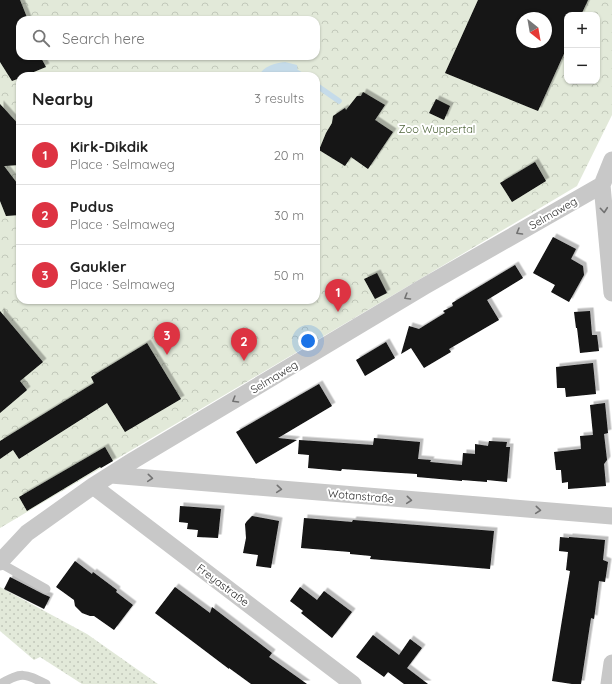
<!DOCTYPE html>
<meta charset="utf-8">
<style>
:root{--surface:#fff;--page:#f2f2f2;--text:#222;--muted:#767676;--line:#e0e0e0;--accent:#dd3342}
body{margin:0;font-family:Quicksand,sans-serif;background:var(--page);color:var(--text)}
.controls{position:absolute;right:12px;top:12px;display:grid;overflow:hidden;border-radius:8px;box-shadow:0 1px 3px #0004}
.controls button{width:36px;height:36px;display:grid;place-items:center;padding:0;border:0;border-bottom:1px solid var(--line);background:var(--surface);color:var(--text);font:20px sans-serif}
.compass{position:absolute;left:516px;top:12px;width:36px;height:36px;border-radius:50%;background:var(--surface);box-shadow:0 1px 3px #0004;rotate:149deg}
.you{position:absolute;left:308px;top:341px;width:14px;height:14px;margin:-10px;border:3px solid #fff;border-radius:50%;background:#1a73e8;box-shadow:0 0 0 6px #1a73e833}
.badge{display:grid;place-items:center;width:26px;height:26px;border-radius:50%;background:var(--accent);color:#fff;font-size:13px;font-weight:700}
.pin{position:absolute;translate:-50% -33px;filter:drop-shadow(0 1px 2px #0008)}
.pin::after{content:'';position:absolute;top:21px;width:14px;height:12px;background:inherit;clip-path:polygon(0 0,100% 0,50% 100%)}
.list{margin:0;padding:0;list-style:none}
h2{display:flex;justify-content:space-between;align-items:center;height:52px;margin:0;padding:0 16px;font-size:17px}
h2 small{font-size:13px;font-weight:400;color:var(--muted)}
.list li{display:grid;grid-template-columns:26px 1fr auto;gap:12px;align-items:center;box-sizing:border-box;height:60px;padding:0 16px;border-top:1px solid var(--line)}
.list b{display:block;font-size:15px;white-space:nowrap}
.list p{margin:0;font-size:13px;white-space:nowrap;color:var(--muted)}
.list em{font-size:13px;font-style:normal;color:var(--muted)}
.icon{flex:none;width:22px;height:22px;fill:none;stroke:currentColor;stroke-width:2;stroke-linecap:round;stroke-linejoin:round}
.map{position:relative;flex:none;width:612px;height:684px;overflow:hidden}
.search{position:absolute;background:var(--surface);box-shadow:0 1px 3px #0004;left:16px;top:16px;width:304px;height:44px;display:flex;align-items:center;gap:10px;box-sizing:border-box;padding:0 14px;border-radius:12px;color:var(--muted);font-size:15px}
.panel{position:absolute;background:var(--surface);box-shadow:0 1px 3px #0004;left:16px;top:72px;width:304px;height:232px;border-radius:12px}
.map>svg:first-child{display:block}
.grass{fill:url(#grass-dots)}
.park{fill:url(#park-crowns);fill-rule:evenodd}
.water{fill:#c5dbe9}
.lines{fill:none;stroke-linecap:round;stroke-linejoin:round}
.stream{stroke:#c5dbe9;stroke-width:5.5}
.building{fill:#121212;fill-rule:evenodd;filter:url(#shadow)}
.lane{stroke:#c8c8c8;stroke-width:9}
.street{stroke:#c8c8c8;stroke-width:17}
.oneway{stroke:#727272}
.labels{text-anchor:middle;stroke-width:4;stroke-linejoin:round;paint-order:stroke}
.park-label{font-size:11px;fill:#4f653b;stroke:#fff}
.street-label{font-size:11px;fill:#2b2b2b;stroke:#fff}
</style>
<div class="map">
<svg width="612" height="684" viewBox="0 0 612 684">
<defs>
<pattern id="grass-dots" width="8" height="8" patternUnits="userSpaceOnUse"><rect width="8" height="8" fill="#e2e9d9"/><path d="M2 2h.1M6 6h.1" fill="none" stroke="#c2c8ba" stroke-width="1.8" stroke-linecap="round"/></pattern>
<pattern id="park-crowns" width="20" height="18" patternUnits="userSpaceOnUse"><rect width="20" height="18" fill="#e2e9d9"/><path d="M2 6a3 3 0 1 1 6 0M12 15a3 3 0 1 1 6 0" fill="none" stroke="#c2c8ba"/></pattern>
<filter id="shadow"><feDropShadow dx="3.5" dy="-3.5" stdDeviation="0" flood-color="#0004"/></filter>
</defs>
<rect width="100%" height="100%" fill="#fff"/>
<path class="grass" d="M 0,587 L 87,634 L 158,684 L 82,684 L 40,657 L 34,660 L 0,631 Z"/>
<path class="park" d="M 0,0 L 612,0 L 612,115 L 577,186 L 0,528 ZM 567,15 L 597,15 L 597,81 L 567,81 ZM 522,18 L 546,18 L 546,42 L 522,42 ZM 20,20 L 316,20 L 316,56 L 20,56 ZM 20,76 L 316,76 L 316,300 L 20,300 Z"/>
<path class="water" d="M 285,62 L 297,65 L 298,73 L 296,76 L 259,76 C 263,66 275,63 285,62 Z"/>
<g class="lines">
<path class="stream" d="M 298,73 L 303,76
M 316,85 L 339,101"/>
</g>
<path class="building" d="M 0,0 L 20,0 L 28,20 L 20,20 L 20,56 L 40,56 L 46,67 L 24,76 L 20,76 L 20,78 L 12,81 L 0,62 Z
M 478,0 L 588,0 L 581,15 L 567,15 L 567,47 L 538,111 L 445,73 ZM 522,18 L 546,18 L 546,42 L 522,42 Z
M 363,92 L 385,105 L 375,120 L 393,132 L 368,169 L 351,157 L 345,166 L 319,150 L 326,133 L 332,123 L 333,116 L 345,108 L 346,110 L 357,96 L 361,96 Z
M 436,99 L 450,106 L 444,120 L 429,113 Z
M 0,104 L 20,126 L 20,165 L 4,166 L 20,187 L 20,215 L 6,216 L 0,201 Z
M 535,162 L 546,181 L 512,202 L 500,183 Z
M 553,237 L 576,249 L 571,259 L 583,266 L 584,275 L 569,302 L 551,292 L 555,285 L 533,273 Z
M 515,265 L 523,278 L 487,300 L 499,320 L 449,349 L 451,352 L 424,368 L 422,365 L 411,348 L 401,354 L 409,326 L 419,329 L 445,313 L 443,311 L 453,306 L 452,303 Z
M 377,273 L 387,293 L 375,299 L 364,279 Z
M 0,311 L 43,362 L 20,381 L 27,390 L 0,413 Z
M 590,311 L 592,335 L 597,335 L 599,351 L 580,353 L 577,328 L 576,328 L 574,312 Z
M 386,342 L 395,358 L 365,376 L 356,360 Z
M 147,343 L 181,399 L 125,432 L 107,403 L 19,459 L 13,450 L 0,459 L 0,441 L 94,383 L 91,377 Z
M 593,363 L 596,394 L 566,397 L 565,388 L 557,388 L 556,367 Z
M 319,384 L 332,406 L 278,438 L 297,440 L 256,464 L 236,432 Z
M 605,403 L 608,433 L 604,434 L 607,460 L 604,464 L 606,486 L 568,489 L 568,482 L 562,483 L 561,470 L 556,470 L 554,452 L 581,449 L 580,436 L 593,435 L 590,405 Z
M 374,438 L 420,442 L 418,459 L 431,460 L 430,462 L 462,465 L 463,453 L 475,454 L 475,444 L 488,446 L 489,441 L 507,442 L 506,447 L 510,447 L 507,482 L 487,480 L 487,482 L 462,480 L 462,481 L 417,477 L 417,474 L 385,472 L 342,469 L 341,471 L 308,468 L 309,455 L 298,454 L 299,440 L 373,445 Z
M 105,447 L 113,461 L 101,468 L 100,467 L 27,511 L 19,497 Z
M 180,506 L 221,509 L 218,538 L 197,537 L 198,530 L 187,529 L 188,523 L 179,522 Z
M 252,516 L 279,521 L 271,568 L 256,566 L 258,555 L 243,553 L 246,538 L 245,524 L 247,521 Z
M 304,518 L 352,522 L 353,520 L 494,531 L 490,569 L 370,559 L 371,556 L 350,554 L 350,552 L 301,548 Z
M 560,537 L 569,538 L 569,537 L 605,540 L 603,560 L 608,562 L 605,582 L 599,581 L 594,619 L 591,618 L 581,684 L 572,684 L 552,681 L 570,571 L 566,570 L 568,552 L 559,551 Z
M 75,561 L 92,574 L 93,572 L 117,590 L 116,592 L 133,605 L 114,630 L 94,616 L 90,616 L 82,613 L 75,606 L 74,600 L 56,587 Z
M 10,577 L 43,594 L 50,597 L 44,609 L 4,589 Z
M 175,587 L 210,613 L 212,607 L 272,653 L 269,657 L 307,684 L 251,684 L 229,668 L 229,669 L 155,613 Z
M 300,587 L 317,600 L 324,591 L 352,612 L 332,638 L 301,613 L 303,611 L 290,601 Z
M 373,635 L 399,655 L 410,639 L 422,648 L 407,668 L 428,684 L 404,684 L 388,672 L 384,677 L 356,657 Z"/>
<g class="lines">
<path class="lane" d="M 0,563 L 46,589
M 0,684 C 22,672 24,673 46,684"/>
<path class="street" d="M 612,160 L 602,185 L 612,293
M 111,475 L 612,516
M 93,486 L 353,684
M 0,562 L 27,533 L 93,486 L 134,460 L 425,286 L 602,185
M 609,684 L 612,663"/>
</g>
<defs><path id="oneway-chevron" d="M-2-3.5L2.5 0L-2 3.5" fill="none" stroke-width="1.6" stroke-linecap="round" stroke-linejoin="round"/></defs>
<g class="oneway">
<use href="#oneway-chevron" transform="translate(604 210) rotate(85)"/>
<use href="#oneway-chevron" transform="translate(519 232) rotate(150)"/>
<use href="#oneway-chevron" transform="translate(407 297) rotate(149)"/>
<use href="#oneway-chevron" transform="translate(235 400) rotate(149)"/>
<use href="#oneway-chevron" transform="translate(150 478) rotate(5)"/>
<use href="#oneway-chevron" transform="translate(279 489) rotate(5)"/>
<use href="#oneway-chevron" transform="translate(409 500) rotate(5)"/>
<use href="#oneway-chevron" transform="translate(538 510) rotate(5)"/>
</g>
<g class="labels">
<g class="park-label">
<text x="437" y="133">Zoo Wuppertal</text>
</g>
<g class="street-label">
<text transform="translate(553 213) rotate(-30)" y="4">Selmaweg</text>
<text transform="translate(274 377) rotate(-31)" y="4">Selmaweg</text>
<text transform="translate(361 496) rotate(5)" y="4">Wotanstraße</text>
<text transform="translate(223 585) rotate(37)" y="4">Freyastraße</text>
</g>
</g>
</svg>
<div class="controls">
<button>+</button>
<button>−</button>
</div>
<svg class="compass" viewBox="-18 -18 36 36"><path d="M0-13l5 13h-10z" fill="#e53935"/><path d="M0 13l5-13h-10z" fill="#767676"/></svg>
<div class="you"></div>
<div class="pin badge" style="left:338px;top:312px">1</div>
<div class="pin badge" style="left:244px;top:361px">2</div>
<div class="pin badge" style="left:167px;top:355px">3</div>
<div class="search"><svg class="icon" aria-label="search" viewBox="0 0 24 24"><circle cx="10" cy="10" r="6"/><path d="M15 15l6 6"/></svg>Search here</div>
<section class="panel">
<h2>Nearby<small>3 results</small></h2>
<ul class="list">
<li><span class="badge">1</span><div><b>Kirk-Dikdik</b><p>Place · Selmaweg</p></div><em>20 m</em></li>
<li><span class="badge">2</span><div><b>Pudus</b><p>Place · Selmaweg</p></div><em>30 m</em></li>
<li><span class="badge">3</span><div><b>Gaukler</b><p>Place · Selmaweg</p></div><em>50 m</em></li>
</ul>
</section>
</div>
